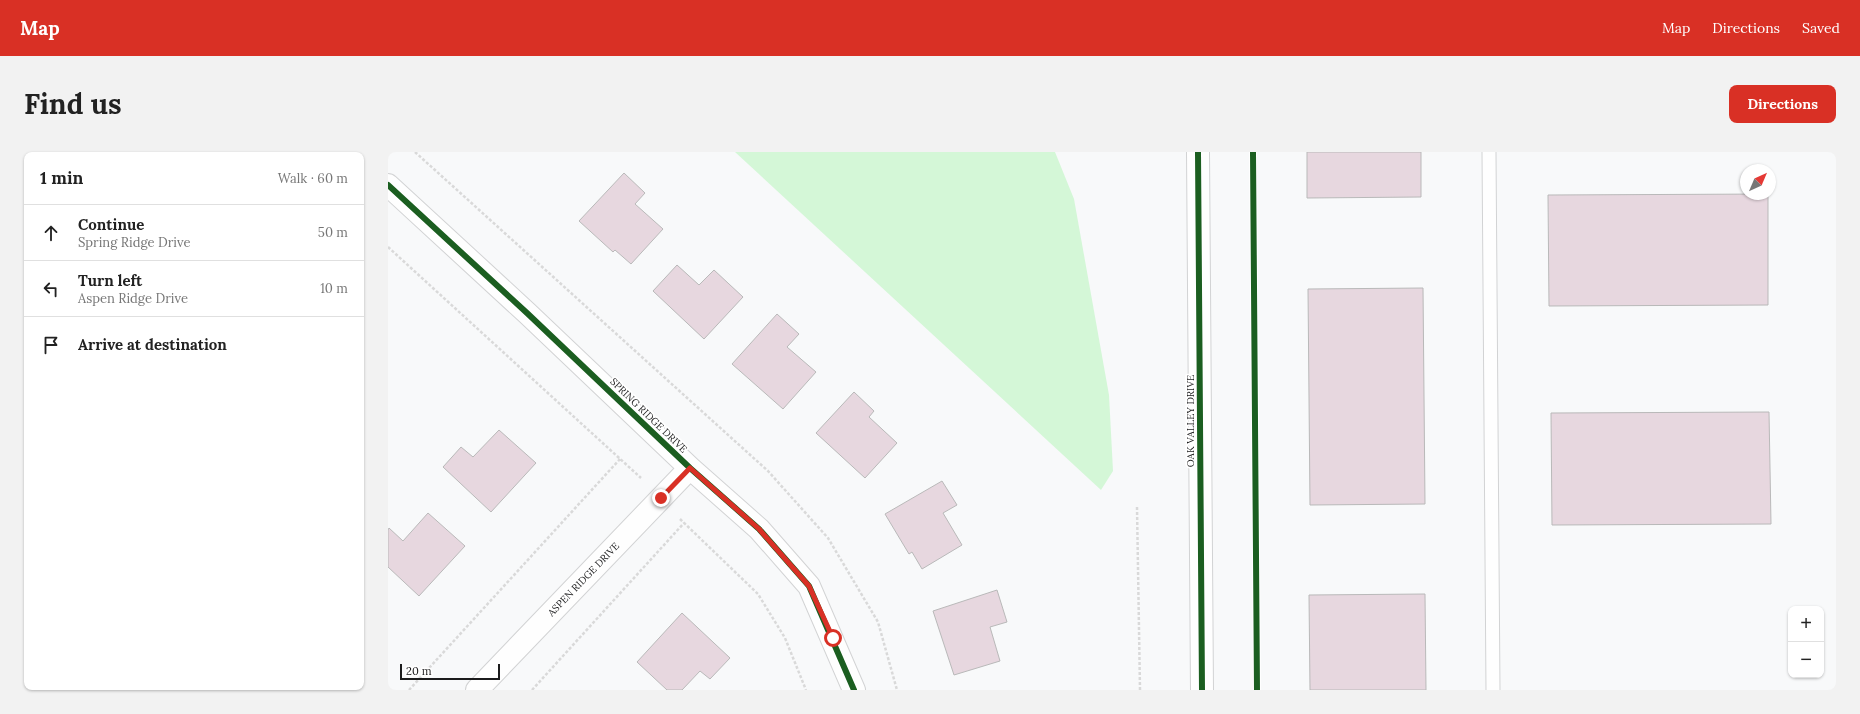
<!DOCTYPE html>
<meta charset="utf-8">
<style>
:root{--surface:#fff;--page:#f2f2f2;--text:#222;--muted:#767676;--line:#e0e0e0;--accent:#d93025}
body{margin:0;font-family:Lora,serif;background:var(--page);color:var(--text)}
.controls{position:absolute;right:12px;bottom:12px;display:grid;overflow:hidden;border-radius:8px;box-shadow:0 1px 3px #0004}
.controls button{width:36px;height:36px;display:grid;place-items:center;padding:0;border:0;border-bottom:1px solid var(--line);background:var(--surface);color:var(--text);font:20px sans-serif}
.compass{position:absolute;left:1352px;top:12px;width:36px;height:36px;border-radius:50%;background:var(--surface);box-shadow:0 1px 3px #0004;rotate:44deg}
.scale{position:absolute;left:12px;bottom:10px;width:100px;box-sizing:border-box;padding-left:4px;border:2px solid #1b1b1c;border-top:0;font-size:11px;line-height:14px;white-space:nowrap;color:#1b1b1c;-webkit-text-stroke:3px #fff;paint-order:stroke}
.stop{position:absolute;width:12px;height:12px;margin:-9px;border:3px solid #d93025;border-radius:50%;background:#fff}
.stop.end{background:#d93025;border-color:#fff;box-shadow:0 1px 4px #0008}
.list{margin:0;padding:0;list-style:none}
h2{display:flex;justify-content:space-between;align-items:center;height:52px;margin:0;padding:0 16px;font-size:17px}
h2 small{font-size:13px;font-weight:400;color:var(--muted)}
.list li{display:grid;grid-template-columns:26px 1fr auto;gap:12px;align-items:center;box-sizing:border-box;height:56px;padding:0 16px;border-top:1px solid var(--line)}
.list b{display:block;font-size:15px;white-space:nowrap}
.list p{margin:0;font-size:13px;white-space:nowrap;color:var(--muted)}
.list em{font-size:13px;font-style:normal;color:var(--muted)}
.icon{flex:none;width:22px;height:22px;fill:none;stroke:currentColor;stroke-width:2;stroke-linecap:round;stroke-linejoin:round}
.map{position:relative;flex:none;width:1448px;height:538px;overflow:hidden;border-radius:8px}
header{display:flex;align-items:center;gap:24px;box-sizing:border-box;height:56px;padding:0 20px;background:var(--accent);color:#fff}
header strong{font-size:19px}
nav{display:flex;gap:22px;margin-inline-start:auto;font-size:14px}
.intro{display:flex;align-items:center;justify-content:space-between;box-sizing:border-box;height:96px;padding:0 24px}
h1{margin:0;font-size:28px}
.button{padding:10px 18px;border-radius:8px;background:var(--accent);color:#fff;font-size:14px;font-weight:700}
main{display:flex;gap:24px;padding:0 24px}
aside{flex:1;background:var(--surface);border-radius:8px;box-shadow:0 1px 3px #0004}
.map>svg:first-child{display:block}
.green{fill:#d4f7d7}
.building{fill:#e7d7df;stroke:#b9b9b9}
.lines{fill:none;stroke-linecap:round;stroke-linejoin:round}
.service-casing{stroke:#d2d3d4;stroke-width:15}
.minor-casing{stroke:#d2d3d4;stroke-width:24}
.tertiary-casing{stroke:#d2d3d4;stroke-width:24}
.path{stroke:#d9d9d9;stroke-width:2.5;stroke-dasharray:3 2;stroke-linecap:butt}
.service{stroke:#fefefe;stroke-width:13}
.minor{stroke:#fefefe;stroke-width:22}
.tertiary{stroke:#fefefe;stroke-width:22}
.cycleway-casing{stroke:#fff;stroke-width:8}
.cycleway{stroke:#1b5e20;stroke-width:6}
.route{stroke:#d93025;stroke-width:5}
.labels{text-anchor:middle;stroke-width:3.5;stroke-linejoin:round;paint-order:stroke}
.street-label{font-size:10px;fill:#1b1b1c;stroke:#fff}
</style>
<header>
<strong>Map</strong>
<nav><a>Map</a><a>Directions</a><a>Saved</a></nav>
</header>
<div class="intro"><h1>Find us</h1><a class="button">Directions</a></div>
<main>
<aside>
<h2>1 min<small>Walk · 60 m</small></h2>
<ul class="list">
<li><svg class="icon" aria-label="ahead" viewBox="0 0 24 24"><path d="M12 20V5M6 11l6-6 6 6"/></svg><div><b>Continue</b><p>Spring Ridge Drive</p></div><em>50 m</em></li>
<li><svg class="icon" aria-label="left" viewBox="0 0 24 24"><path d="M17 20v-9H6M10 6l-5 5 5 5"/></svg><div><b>Turn left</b><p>Aspen Ridge Drive</p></div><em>10 m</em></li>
<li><svg class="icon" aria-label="arrive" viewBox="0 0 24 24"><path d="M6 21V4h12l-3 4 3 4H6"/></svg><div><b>Arrive at destination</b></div></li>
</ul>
</aside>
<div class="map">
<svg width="1448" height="538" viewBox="0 0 1448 538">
<rect width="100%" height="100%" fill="#f8f9fa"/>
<path class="green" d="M 347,0 L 667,0 L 686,47 L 721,243 L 725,319 L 713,338 Z"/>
<path class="building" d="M 919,0 L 1033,0 L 1033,45 L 919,46 Z
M 236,21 L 257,41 L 247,52 L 275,77 L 243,112 L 227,98 L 225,100 L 191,69 Z
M 1380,42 L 1380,153 L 1161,154 L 1160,43 Z
M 289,113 L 311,133 L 326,118 L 355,145 L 316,187 L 265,139 Z
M 1035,136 L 1037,352 L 922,353 L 920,137 Z
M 389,162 L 411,182 L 399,195 L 428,220 L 395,257 L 344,212 Z
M 466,240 L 486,259 L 481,265 L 509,291 L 477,326 L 428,281 Z
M 1381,260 L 1383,372 L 1164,373 L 1163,261 Z
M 111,278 L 148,311 L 103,360 L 55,315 L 73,295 L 85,305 Z
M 554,329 L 569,353 L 555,361 L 574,393 L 534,417 L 524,400 L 521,402 L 497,362 Z
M 40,361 L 77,394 L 31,444 L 0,415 L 0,378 L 1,376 L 15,389 Z
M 609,438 L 619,470 L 602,475 L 612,509 L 566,523 L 545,459 Z
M 1037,442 L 1038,538 L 922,538 L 921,443 Z
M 294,461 L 342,506 L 322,527 L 312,519 L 294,538 L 279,538 L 249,510 Z"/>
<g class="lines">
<g class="service-casing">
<path id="service" d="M 1101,0 L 1105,538"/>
</g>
<g class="minor-casing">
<path id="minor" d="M 0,33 L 139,161 L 302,316 L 371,377 L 421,434 L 466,538
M 89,538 L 302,316"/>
</g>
<g class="tertiary-casing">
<path id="tertiary" d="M 810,0 L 814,538"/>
</g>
<path class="path" d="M 27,0 L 380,319 L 440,386 L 490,470 L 509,538
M 0,95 L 253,326
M 749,355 L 752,538
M 292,367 L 370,442 L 397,486 L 418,538
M 21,538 L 232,307
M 144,538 L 296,371"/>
<use href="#service" class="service"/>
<use href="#minor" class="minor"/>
<use href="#tertiary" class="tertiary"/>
<g class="cycleway-casing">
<path id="cycleway" d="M 810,0 L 814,538
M 865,0 L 869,538
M 0,33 L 139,161 L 302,316 L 371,377 L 421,434 L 466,538"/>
</g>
<use href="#cycleway" class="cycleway"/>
</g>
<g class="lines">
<path class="route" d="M 273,346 L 302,316 L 371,377 L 421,434 L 445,486"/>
</g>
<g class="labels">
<g class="street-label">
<text transform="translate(261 263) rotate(44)" y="4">SPRING RIDGE DRIVE</text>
<text transform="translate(802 269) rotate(-90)" y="4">OAK VALLEY DRIVE</text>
<text transform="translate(195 427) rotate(-46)" y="4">ASPEN RIDGE DRIVE</text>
</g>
</g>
</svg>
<div class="controls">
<button>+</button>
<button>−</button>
</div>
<svg class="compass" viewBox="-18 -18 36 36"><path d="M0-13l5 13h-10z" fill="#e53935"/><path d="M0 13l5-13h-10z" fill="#767676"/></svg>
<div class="scale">20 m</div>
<div class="stop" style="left:445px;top:486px"></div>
<div class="stop end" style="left:273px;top:346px"></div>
</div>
</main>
